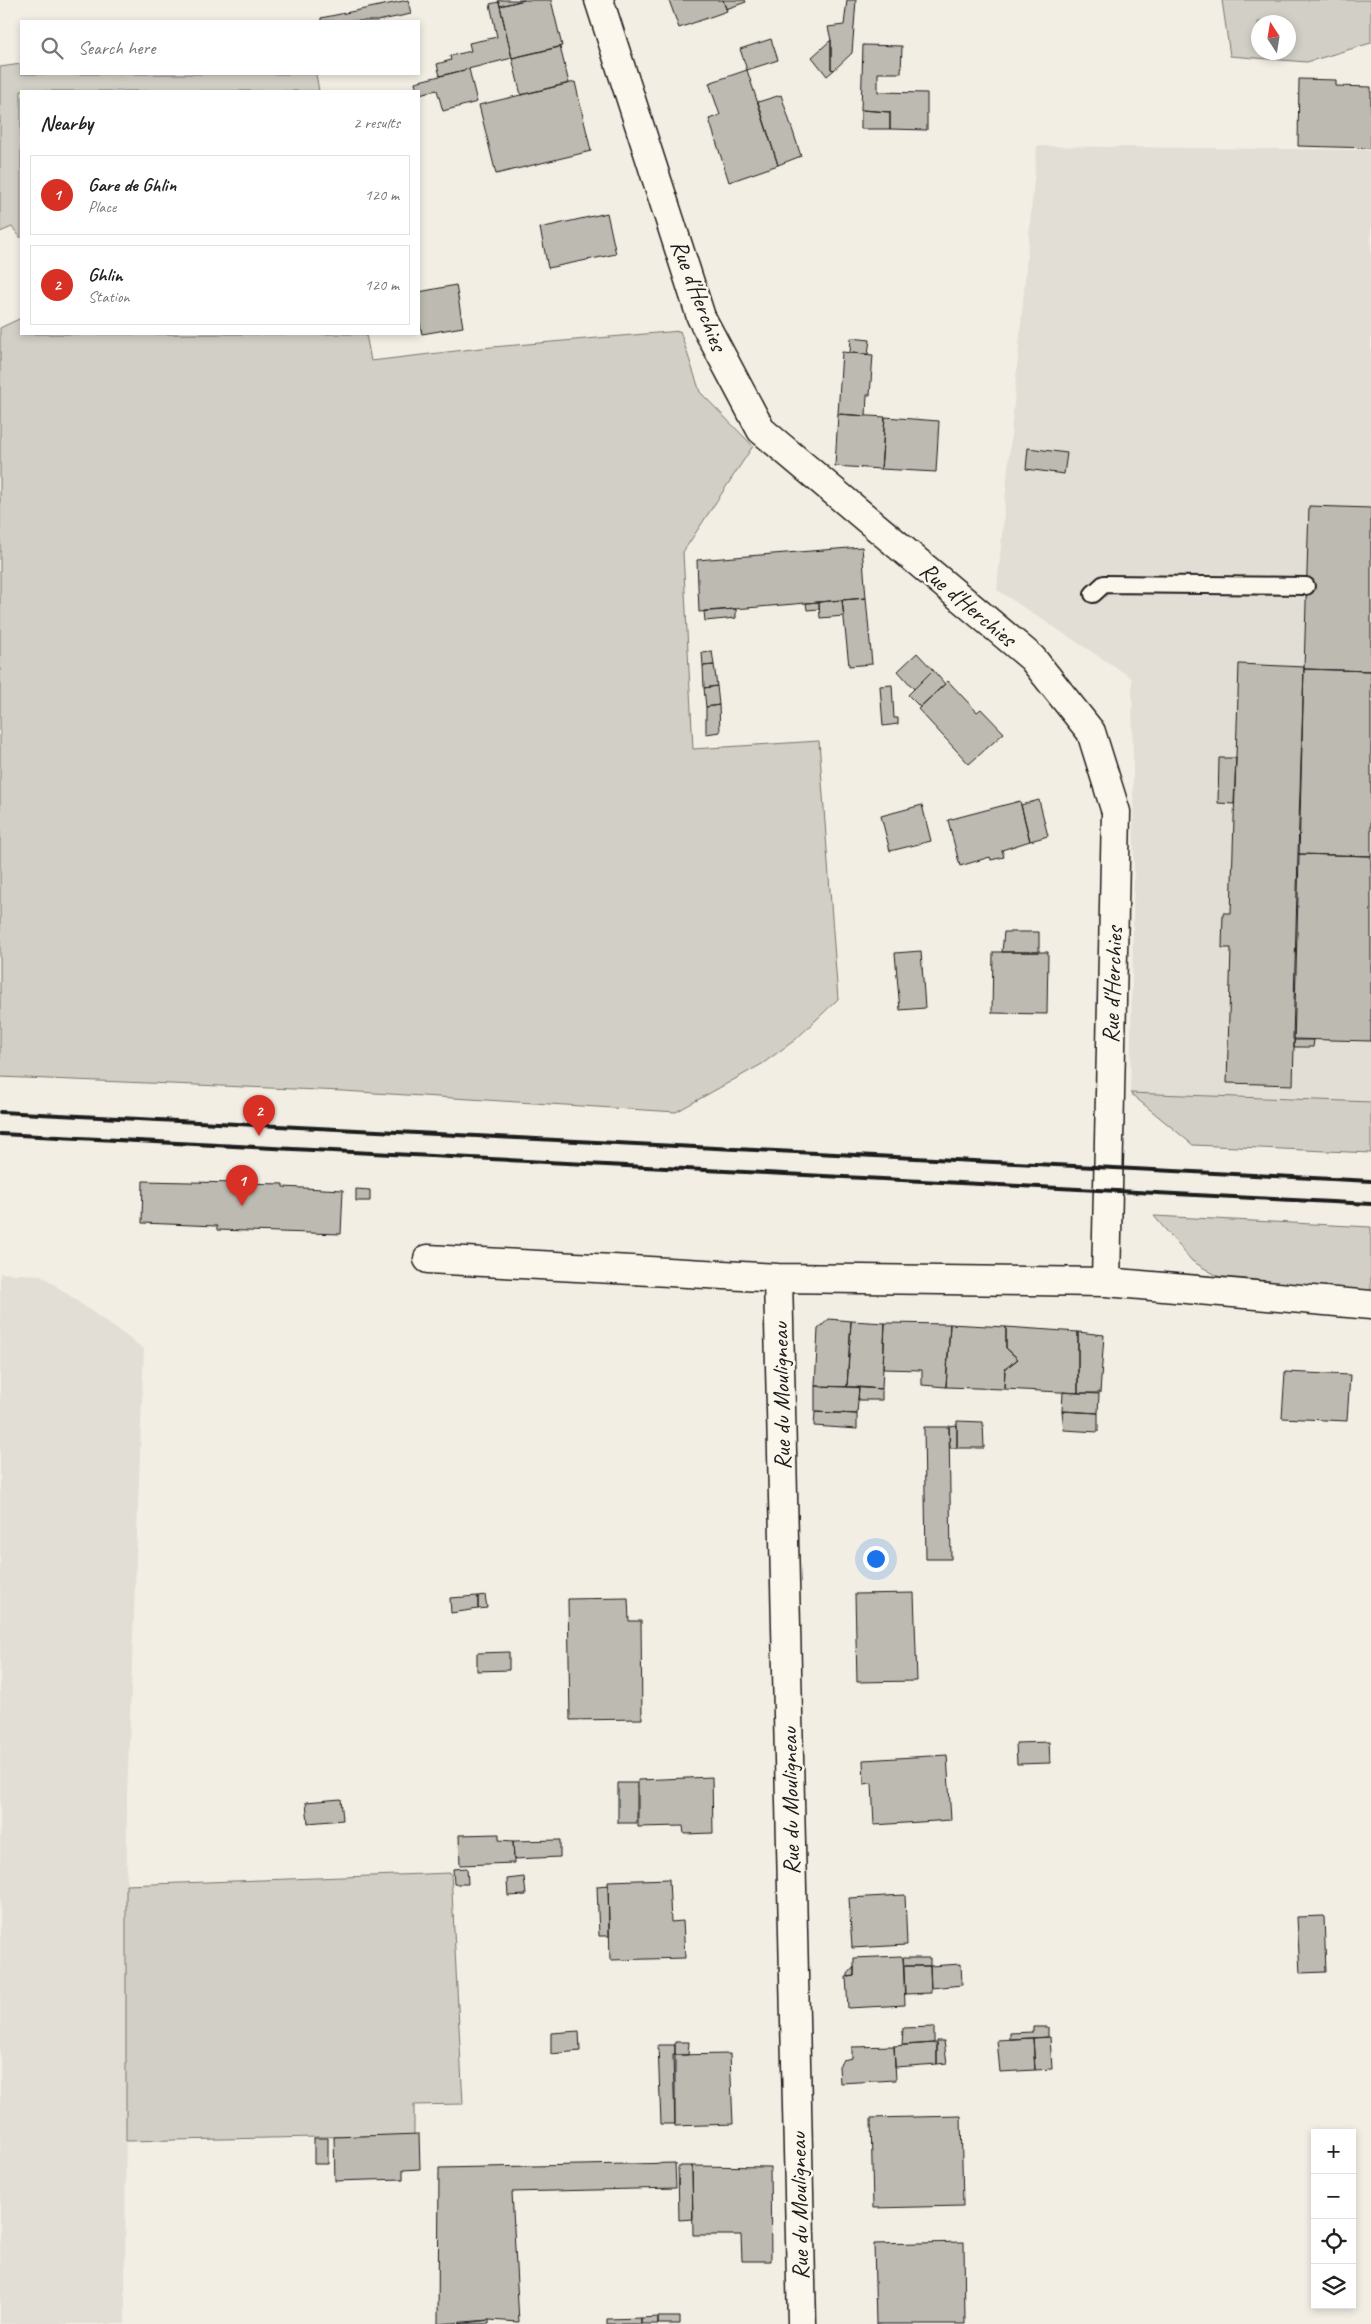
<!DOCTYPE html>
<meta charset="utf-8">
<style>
:root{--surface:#fff;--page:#f2f2f2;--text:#222;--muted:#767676;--line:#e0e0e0;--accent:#d93025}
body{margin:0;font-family:Caveat,sans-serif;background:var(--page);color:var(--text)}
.controls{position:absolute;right:15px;bottom:15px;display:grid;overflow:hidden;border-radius:0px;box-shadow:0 2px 8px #0003}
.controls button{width:45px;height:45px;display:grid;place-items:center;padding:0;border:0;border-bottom:1px solid var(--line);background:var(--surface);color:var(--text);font:25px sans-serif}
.compass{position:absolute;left:1251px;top:15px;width:45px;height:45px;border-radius:50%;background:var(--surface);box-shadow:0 2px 8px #0003;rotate:348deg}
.you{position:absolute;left:875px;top:1558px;width:18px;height:18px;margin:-12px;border:4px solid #fff;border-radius:50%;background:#1a73e8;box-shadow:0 0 0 8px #1a73e833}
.badge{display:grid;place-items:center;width:32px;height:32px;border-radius:50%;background:var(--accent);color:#fff;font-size:16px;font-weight:700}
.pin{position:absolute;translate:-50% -41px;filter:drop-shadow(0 1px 2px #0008)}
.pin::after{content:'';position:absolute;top:26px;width:18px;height:15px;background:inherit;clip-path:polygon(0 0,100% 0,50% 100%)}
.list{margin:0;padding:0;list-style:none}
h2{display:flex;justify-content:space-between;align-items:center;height:65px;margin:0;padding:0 20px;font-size:21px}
h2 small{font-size:16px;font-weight:400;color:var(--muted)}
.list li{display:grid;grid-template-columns:32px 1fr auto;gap:15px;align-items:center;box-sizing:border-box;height:80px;margin:0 10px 10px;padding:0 10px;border:1px solid var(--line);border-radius:0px}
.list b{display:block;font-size:19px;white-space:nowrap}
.list p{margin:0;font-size:16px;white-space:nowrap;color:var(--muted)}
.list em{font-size:16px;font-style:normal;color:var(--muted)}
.icon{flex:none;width:28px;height:28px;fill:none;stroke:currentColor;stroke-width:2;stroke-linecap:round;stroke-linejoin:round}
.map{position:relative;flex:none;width:1371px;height:2324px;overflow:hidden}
.search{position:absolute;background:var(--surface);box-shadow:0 2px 8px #0003;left:20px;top:20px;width:400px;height:55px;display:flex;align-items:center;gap:12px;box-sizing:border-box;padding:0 18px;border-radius:0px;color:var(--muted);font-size:19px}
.panel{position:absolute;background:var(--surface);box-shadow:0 2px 8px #0003;left:20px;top:90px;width:400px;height:245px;border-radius:0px}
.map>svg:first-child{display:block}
.built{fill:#e2ded5}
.green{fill:#d2cfc6;stroke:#777671;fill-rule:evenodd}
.building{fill:#bdbab1;stroke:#1c1c1c}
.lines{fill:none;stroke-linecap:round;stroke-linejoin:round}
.lane-casing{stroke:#1c1c1c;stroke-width:20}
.street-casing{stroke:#1c1c1c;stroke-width:31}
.lane{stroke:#fbf7ec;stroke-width:16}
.street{stroke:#fbf7ec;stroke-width:28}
.rail{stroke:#1c1c1c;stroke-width:4}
.labels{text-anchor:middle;stroke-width:5;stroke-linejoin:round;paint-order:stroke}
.street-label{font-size:24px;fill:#1c1c1c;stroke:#fbf7ec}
</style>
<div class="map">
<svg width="1371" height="2324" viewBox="0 0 1371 2324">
<rect width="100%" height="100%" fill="#f2eee4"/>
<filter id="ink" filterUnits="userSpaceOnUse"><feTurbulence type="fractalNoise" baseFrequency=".02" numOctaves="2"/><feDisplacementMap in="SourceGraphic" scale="10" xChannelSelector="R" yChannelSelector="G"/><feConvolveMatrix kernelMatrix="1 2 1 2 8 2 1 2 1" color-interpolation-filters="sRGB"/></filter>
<g filter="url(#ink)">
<path class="built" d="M 1037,146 L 1371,150 L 1371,1102 L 1130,1093 L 1134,872 L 1132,678 L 997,590 Z
M 0,1273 L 41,1275 L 144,1349 L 127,1796 L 125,2324 L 0,2324 Z"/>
<path class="green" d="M 1222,0 L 1371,0 L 1371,43 L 1307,62 L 1230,56 ZM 1258,22 L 1288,22 L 1288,52 L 1258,52 Z
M 21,64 L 21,74 L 316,74 L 319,91 L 21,91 L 21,238 L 12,227 L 0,232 L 0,67 Z
M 21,318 L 21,334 L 366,334 L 371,361 L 481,348 L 680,331 L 700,392 L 753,446 L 683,552 L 693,749 L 819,741 L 838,999 L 795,1040 L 762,1064 L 676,1112 L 343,1091 L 0,1077 L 0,328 Z
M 1130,1093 L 1371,1102 L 1371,1153 L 1193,1145 Z
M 1154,1216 L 1371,1227 L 1371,1305 L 1248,1294 L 1192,1261 Z
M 451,1873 L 463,2104 L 414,2105 L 414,2135 L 126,2141 L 126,1885 Z"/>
<path class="building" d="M 408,0 L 411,14 L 377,21 L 321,21 L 321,18 Z
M 498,0 L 524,0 L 500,6 Z
M 524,0 L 551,0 L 562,46 L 512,58 L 500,6 Z
M 669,0 L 723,0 L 727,11 L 679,28 Z
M 723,0 L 745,0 L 746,2 L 726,9 Z
M 847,0 L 856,0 L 852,53 L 834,70 L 831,69 L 831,40 L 828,27 L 844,25 Z
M 499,2 L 512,58 L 440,76 L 437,64 L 451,60 L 450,56 L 471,51 L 469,43 L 497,37 L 490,4 Z
M 771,39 L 778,60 L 747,70 L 740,49 Z
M 831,40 L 831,69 L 834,70 L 827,76 L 812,57 Z
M 863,45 L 902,46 L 901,73 L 878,73 L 878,92 L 927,93 L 927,130 L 890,129 L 890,112 L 861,110 Z
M 560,47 L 569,83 L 521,95 L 512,58 Z
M 469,69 L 477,102 L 443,111 L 437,90 L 419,94 L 417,91 L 415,82 Z
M 747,70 L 778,165 L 729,182 L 709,119 L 720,115 L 709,83 Z
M 1299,79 L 1336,80 L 1336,86 L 1371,87 L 1371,148 L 1298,146 Z
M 575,82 L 591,151 L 496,174 L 479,105 Z
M 781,95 L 801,156 L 778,165 L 758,102 Z
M 861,110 L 890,112 L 890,129 L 861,129 Z
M 607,213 L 616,254 L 548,268 L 540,228 Z
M 456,285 L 463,327 L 422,334 L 419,318 L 419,292 Z
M 851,338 L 870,340 L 868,354 L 850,353 Z
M 842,352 L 873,355 L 870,395 L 867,395 L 866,416 L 838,414 Z
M 838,414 L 885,417 L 881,469 L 835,466 Z
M 885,417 L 939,421 L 936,472 L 881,469 Z
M 1028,448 L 1067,453 L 1064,474 L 1026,469 Z
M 1309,506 L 1371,508 L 1371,671 L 1304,669 Z
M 862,547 L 866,598 L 699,612 L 697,560 Z
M 866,598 L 872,664 L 849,666 L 842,600 Z
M 842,600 L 844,616 L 820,618 L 819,602 Z
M 819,602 L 819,609 L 807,610 L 806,603 Z
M 736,609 L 736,618 L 705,621 L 704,611 Z
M 712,651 L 714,665 L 703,666 L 702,652 Z
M 917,653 L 933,670 L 914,689 L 898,671 Z
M 1239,664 L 1304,667 L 1293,1085 L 1227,1083 L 1231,948 L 1222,948 L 1223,913 L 1231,913 Z
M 714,665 L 717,686 L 704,688 L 703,666 Z
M 1304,669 L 1371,671 L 1371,856 L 1298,854 Z
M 933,670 L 945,684 L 920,707 L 908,695 Z
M 948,681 L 977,712 L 981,709 L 1004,733 L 969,764 L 918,709 Z
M 892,685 L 894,718 L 898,718 L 898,724 L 883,726 L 880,686 Z
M 717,686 L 719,705 L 706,707 L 704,688 Z
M 719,705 L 720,732 L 706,734 L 706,707 Z
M 1219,758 L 1236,758 L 1234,804 L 1218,803 Z
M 1039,800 L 1048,836 L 1030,841 L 1021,805 Z
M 1020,801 L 1030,841 L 1002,850 L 1004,857 L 991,860 L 990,857 L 960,866 L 948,820 Z
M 922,805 L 931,841 L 890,851 L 881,816 Z
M 1298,854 L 1371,856 L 1371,1041 L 1293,1039 Z
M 1004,932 L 1039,932 L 1039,952 L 1002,952 Z
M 921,951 L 925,1008 L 900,1010 L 895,953 Z
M 993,952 L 1048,952 L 1047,1014 L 992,1013 Z
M 1294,1040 L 1314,1040 L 1313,1047 L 1294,1047 Z
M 143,1181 L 283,1184 L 283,1187 L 343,1190 L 341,1234 L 217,1230 L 217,1226 L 142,1223 Z
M 356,1189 L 370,1190 L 370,1201 L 356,1201 Z
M 829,1319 L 851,1321 L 847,1387 L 815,1386 L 818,1329 Z
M 851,1321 L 885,1323 L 882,1389 L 847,1387 Z
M 885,1323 L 950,1324 L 946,1387 L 922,1385 L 922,1370 L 883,1369 Z
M 950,1324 L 1006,1327 L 1006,1348 L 1018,1359 L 1005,1369 L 1004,1389 L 946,1387 Z
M 1006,1327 L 1078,1332 L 1078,1393 L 1004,1389 L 1005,1369 L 1018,1359 L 1006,1348 Z
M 1078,1332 L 1104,1335 L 1100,1393 L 1078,1393 Z
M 1285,1372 L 1350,1375 L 1347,1421 L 1282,1418 Z
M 815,1386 L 859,1387 L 857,1414 L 815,1412 Z
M 859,1387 L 882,1389 L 882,1400 L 858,1400 Z
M 1063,1392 L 1099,1394 L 1098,1413 L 1062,1411 Z
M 1062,1411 L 1098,1413 L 1098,1432 L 1064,1430 Z
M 815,1412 L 857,1414 L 857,1429 L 814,1426 Z
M 957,1421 L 983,1422 L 984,1448 L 957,1448 Z
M 957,1425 L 957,1448 L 950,1448 L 949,1426 Z
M 924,1427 L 949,1427 L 951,1559 L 926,1559 Z
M 914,1593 L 917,1681 L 857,1682 L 855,1594 Z
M 485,1595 L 487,1608 L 478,1609 L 478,1596 Z
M 478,1596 L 478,1609 L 451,1613 L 450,1598 Z
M 628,1598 L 629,1621 L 641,1621 L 642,1719 L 570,1720 L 568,1599 Z
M 509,1652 L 509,1670 L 477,1671 L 477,1653 Z
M 1049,1742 L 1050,1763 L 1017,1764 L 1016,1743 Z
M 947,1755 L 951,1820 L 874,1825 L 872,1783 L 864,1784 L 863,1760 Z
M 712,1777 L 713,1833 L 684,1834 L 683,1826 L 638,1827 L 638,1780 Z
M 618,1783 L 637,1783 L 637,1823 L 618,1823 Z
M 341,1799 L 343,1820 L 308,1823 L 306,1802 Z
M 499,1834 L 499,1840 L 513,1841 L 514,1863 L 460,1865 L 459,1835 Z
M 560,1840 L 560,1857 L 514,1859 L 513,1841 Z
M 467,1868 L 468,1884 L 454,1884 L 453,1869 Z
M 524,1877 L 526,1895 L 508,1896 L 507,1879 Z
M 669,1879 L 671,1922 L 683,1921 L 685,1958 L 610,1960 L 608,1881 Z
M 608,1885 L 609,1936 L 599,1936 L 597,1886 Z
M 905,1895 L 907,1945 L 852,1948 L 849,1898 Z
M 1324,1916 L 1326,1972 L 1300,1973 L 1297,1917 Z
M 901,1956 L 903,1958 L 905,2005 L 848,2008 L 846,1977 L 854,1976 L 854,1958 Z
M 903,1958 L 930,1958 L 930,1966 L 904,1966 Z
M 961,1964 L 962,1985 L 931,1988 L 930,1966 Z
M 904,1966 L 930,1966 L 931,1993 L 905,1994 Z
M 854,1967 L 854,1976 L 848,1977 L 848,1974 Z
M 934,2027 L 934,2043 L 902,2045 L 903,2028 Z
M 1033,2027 L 1048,2027 L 1048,2037 L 1010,2039 L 1010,2033 L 1033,2032 Z
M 579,2031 L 580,2051 L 551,2054 L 551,2033 Z
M 1050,2037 L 1052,2069 L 1035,2070 L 1033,2038 Z
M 1033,2038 L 1035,2070 L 1000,2072 L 997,2040 Z
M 937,2041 L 944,2041 L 947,2063 L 937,2064 Z
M 675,2042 L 689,2042 L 688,2055 L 675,2055 Z
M 934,2043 L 937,2043 L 937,2064 L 895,2067 L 894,2046 Z
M 658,2045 L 675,2045 L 675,2124 L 661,2124 Z
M 894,2046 L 896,2080 L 840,2083 L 839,2066 L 843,2060 L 852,2058 L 852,2047 Z
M 730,2054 L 733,2124 L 675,2126 L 673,2055 Z
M 961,2116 L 963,2206 L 873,2208 L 871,2118 Z
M 419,2134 L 420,2169 L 403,2170 L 403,2179 L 335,2181 L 334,2137 Z
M 314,2138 L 328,2138 L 328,2164 L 314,2164 Z
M 675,2163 L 676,2188 L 512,2192 L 519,2322 L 489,2320 L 438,2324 L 439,2168 Z
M 678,2166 L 692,2166 L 693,2219 L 679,2220 Z
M 692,2166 L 770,2167 L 771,2261 L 742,2261 L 741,2235 L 693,2235 Z
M 964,2242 L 965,2324 L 876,2324 L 874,2244 Z
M 658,2317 L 680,2317 L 680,2324 L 658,2324 Z
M 658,2317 L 658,2324 L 641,2324 L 641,2318 Z
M 641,2318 L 641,2324 L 607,2324 L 607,2319 Z
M 489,2320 L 489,2324 L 458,2324 Z"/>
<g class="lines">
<g class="lane-casing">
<path id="lane" d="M 1093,594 L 1104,584 L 1306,586"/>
</g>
<g class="street-casing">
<path id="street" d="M 599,0 L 701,317 L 761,430 L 1032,658 L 1091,732 L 1116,812 L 1106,1282
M 428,1259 L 778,1278 L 1106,1282 L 1371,1305
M 778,1278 L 802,2324"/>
</g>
<use href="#lane" class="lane"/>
<use href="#street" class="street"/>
<path class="rail" d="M 0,1112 L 1371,1181
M 0,1134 L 1371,1204"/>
</g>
</g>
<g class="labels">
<g class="street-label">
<text transform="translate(699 295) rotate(69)" y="8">Rue d'Herchies</text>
<text transform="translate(968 604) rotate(40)" y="8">Rue d'Herchies</text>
<text transform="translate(1112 985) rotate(-88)" y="8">Rue d'Herchies</text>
<text transform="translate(781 1396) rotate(-91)" y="8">Rue du Mouligneau</text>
<text transform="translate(790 1801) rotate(-91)" y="8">Rue du Mouligneau</text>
<text transform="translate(799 2206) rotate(-91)" y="8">Rue du Mouligneau</text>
</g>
</g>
</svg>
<div class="controls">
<button>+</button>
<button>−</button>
<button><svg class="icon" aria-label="locate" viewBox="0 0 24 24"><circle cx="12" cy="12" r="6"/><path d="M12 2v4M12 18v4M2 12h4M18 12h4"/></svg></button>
<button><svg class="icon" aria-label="layers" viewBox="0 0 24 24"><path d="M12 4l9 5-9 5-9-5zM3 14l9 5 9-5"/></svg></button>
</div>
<svg class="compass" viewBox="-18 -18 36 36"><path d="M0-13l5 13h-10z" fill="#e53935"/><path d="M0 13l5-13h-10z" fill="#767676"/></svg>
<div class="you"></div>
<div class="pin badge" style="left:242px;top:1206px">1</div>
<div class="pin badge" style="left:259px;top:1136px">2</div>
<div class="search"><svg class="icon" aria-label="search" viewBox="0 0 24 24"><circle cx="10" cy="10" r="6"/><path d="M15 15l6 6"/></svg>Search here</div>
<section class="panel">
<h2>Nearby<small>2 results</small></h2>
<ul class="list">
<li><span class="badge">1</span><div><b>Gare de Ghlin</b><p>Place</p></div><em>120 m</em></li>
<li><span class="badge">2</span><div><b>Ghlin</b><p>Station</p></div><em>120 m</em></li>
</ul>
</section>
</div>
